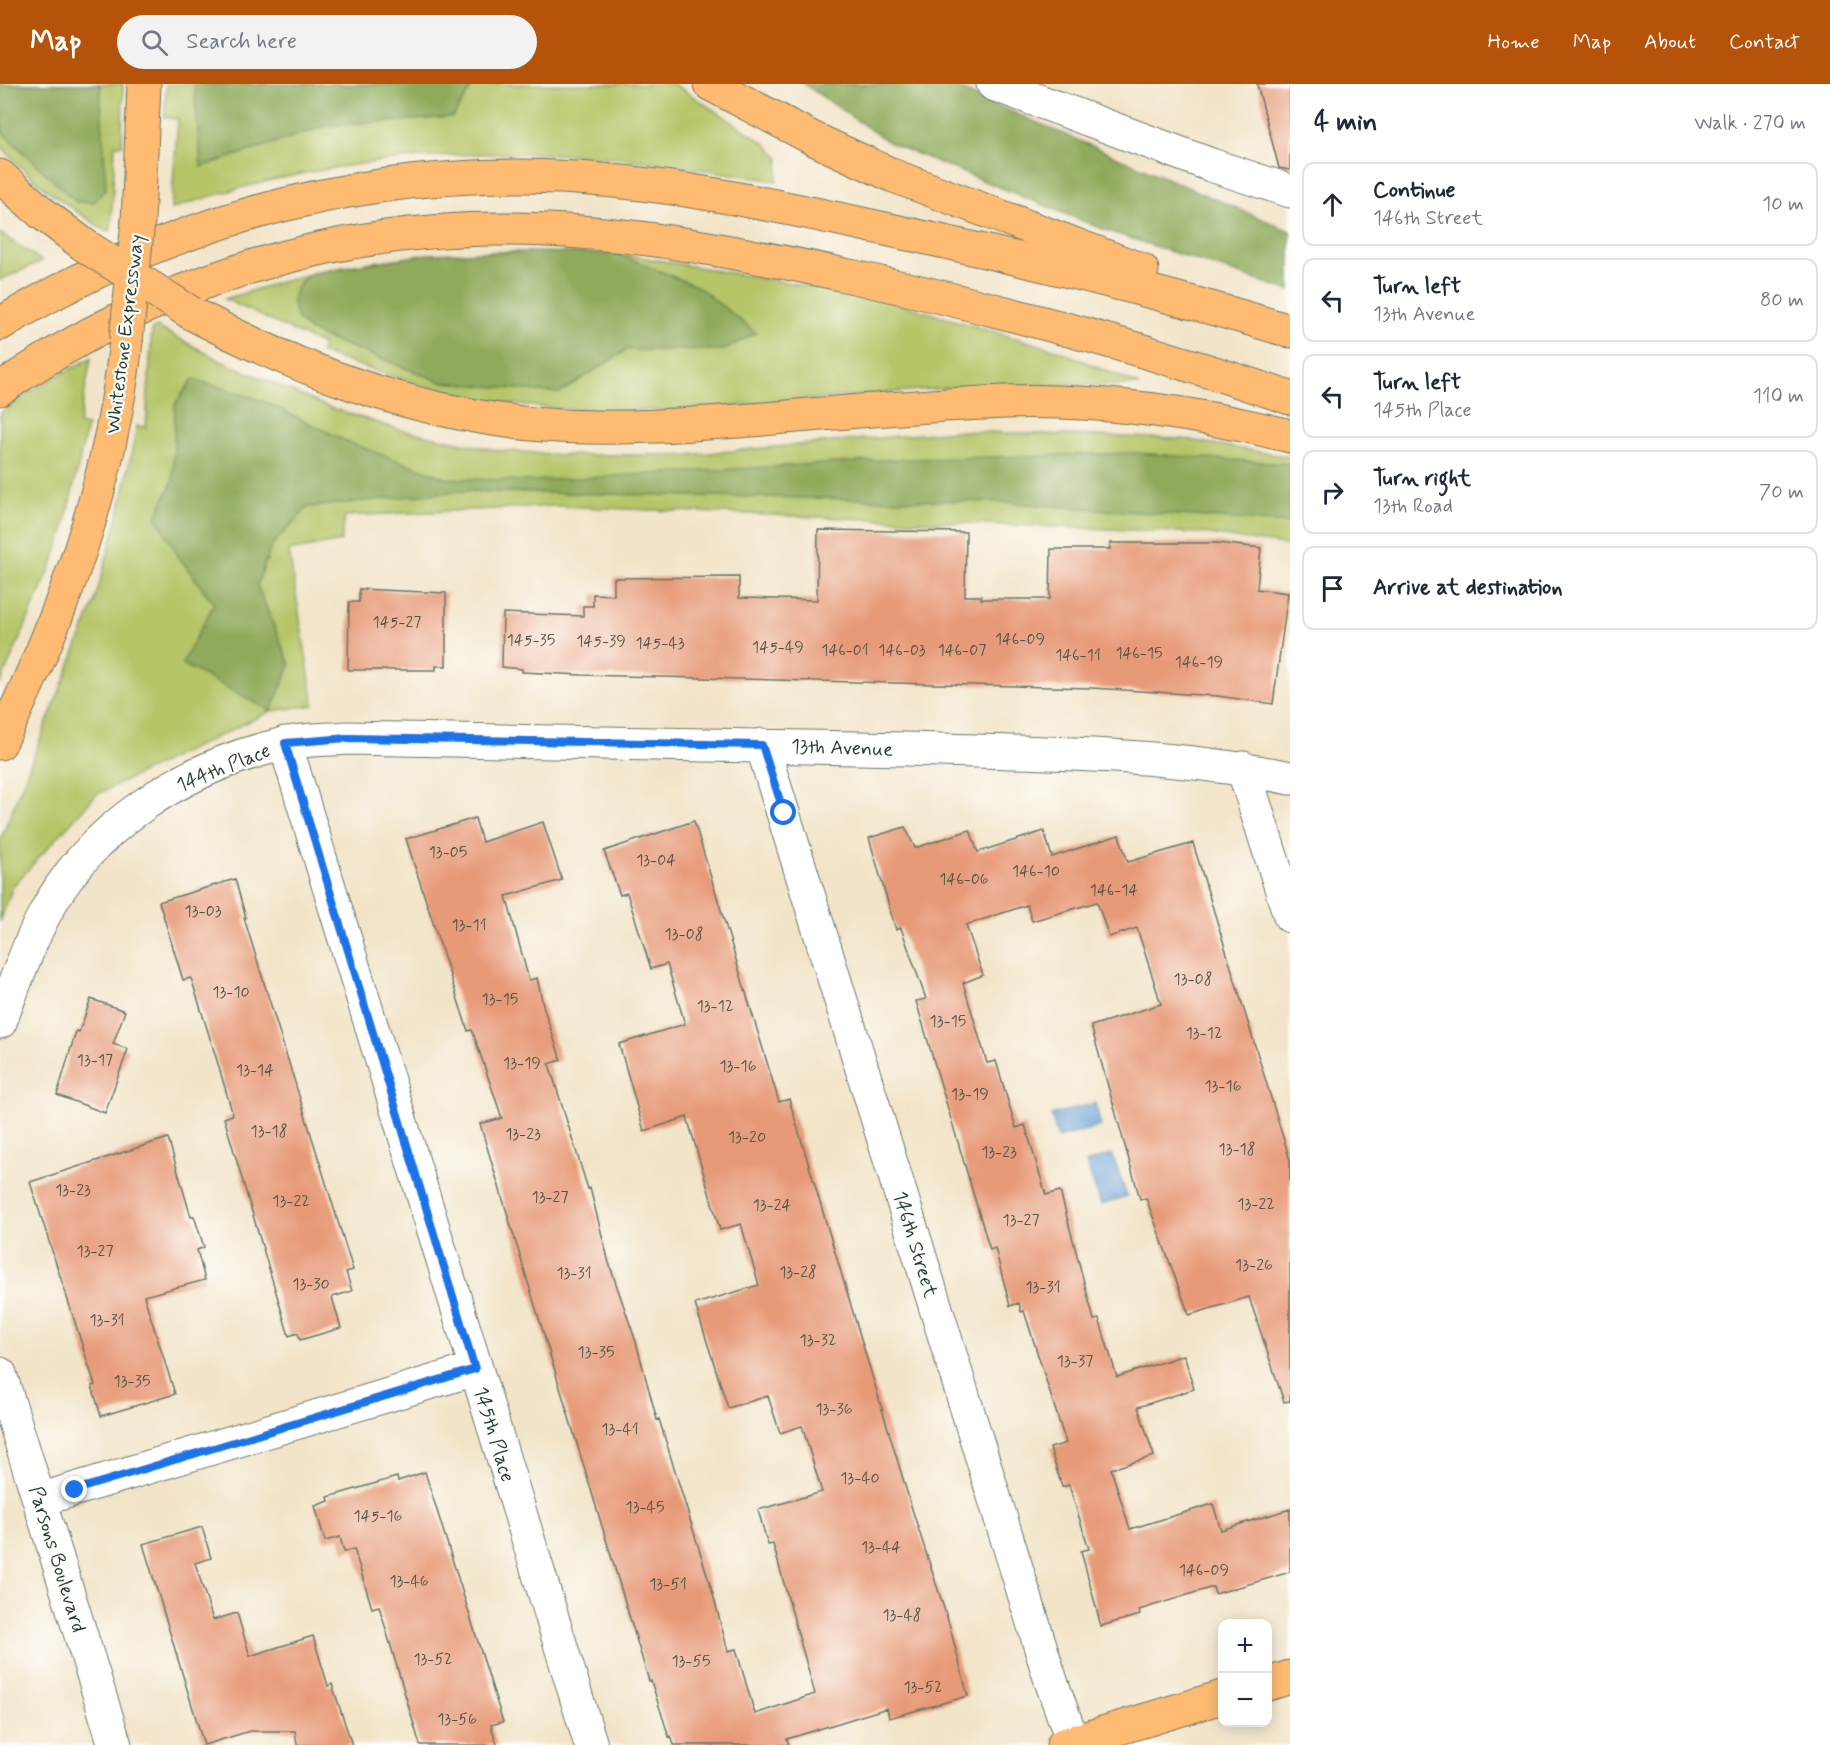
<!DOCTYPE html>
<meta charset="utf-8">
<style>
:root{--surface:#fff;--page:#f2f2f3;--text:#1f2937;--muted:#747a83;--line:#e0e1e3;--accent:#b45309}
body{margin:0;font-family:Mynerve,sans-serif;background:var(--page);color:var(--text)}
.controls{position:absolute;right:18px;bottom:18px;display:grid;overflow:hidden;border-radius:12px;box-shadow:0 3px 15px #0003}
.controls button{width:54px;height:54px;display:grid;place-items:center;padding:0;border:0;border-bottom:2px solid var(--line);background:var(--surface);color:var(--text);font:30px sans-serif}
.stop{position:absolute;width:18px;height:18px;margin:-14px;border:4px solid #1a73e8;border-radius:50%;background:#fff}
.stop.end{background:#1a73e8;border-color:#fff;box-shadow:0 2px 6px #0008}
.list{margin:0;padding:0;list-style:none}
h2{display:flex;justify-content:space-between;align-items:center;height:78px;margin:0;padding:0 24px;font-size:26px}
h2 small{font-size:20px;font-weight:400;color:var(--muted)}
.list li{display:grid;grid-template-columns:39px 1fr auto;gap:18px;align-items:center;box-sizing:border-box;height:84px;margin:0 12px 12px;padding:0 12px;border:2px solid var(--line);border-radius:12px}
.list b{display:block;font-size:22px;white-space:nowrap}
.list p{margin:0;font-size:20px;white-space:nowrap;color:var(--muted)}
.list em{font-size:20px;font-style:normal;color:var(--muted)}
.icon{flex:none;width:33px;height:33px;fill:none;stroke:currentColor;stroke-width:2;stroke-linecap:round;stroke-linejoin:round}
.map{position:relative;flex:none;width:1290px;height:1661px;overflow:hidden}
header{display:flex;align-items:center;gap:36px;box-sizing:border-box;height:84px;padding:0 30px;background:var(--accent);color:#fff}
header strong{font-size:28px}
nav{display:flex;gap:33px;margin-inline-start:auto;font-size:21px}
.search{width:420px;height:54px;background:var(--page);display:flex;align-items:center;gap:15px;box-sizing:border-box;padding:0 21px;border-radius:33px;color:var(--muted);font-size:22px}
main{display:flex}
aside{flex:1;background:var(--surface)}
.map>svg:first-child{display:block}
.green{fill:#b5c568;stroke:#6a814e;stroke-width:1.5}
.forest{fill:#90aa5c;stroke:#587448;stroke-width:1.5}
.water{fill:#689fd6;stroke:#446e85;stroke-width:1.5}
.building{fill:#e79a78}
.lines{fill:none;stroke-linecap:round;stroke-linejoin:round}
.minor-casing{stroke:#697768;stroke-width:35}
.major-casing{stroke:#697768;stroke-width:35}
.highway-casing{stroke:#697768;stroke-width:35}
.minor{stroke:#fff;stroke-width:33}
.major{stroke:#febb71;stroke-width:33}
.highway{stroke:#febb71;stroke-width:33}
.highway-bridge-casing{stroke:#697768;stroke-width:35;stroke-linecap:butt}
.highway-bridge{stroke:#febb71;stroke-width:33}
.route{stroke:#1a73e8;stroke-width:8}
.labels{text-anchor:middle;stroke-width:4.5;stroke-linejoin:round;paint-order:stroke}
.number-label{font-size:16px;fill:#515445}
.street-label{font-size:20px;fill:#1f3d34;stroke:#fdfcf7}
</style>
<header>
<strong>Map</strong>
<div class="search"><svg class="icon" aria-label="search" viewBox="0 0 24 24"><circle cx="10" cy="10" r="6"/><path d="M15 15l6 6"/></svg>Search here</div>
<nav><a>Home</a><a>Map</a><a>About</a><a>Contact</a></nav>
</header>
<main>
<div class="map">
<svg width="1290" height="1661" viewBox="0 0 1290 1661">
<rect width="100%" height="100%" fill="#fdfcf7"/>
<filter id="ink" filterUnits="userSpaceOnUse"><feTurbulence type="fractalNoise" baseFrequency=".0167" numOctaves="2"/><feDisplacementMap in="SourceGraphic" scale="12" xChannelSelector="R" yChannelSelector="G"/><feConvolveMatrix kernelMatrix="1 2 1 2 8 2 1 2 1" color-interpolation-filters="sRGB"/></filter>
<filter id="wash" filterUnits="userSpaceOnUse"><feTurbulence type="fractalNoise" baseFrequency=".008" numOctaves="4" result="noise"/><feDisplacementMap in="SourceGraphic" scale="24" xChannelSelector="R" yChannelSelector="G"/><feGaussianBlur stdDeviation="1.35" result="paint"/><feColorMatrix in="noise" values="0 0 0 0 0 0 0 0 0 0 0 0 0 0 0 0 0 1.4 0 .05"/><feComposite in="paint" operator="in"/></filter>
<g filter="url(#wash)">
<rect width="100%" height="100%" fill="#f2e4c8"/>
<path class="green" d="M 0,0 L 123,0 L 122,61 L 115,61 L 111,146 L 107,148 C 70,123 28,96 0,60 Z
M 166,0 L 674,0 L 766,60 L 779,74 L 777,97 C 723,89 670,79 615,74 C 465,61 313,76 171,125 L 178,35 L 165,33 Z
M 0,149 L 42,177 L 0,196 Z
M 488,168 L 616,169 L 882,215 L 1060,267 L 1139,301 C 1075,302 1012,300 948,304 C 804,313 658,339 513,320 C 447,311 384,290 321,269 L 323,261 L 225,215 C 255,206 284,196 314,189 C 371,176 429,170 488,168 Z
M 157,243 L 221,277 L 328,323 L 397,345 L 495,366 L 564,371 L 687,371 L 955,347 L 1183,355 L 1290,373 L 1290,462 L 1202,449 L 556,422 L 345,432 L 341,457 L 289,467 L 314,621 L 271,627 L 97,710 L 13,802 L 0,838 L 0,757 L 94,520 L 120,425 L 137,342 L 146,343 L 152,245 Z
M 91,274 L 79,340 L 87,342 L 63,449 L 51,483 L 0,600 L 0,329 L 42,300 Z"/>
<path class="forest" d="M 0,0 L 100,0 L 106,105 L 94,118 L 76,118 L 2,48 Z
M 194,0 L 474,0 L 453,33 L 326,42 L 201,83 Z
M 804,0 L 947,0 L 1290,147 L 1290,207 L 1105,146 L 890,59 Z
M 488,168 L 616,169 L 698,203 L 756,249 L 724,266 L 626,266 L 560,309 L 442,298 L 319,251 C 311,247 301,242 297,233 C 288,216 296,197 312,189 L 427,170 Z
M 193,295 L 261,316 L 350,359 L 446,394 L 530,397 L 887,376 L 1135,369 L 1290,380 L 1290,439 L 999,418 L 459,407 L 308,423 L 272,461 L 257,501 L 290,581 L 271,627 L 182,580 L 214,520 L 179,473 L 156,433 L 173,396 L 175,320 Z"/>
<path class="water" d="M 1095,1019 L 1101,1042 L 1058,1054 L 1051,1031 Z
M 1112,1070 L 1127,1112 L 1101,1121 L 1086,1079 Z"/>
<g id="blocks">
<path class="building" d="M 1257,0 L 1290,0 L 1290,86 L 1279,84 Z
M 818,446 L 966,448 L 965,512 L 981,512 L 981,515 L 1050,515 L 1051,465 L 1110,465 L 1110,459 L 1217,459 L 1261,464 L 1257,505 L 1288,509 L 1273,620 L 1218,612 L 1092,604 L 582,591 L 522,588 L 522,585 L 502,583 L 503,529 L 583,532 L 583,522 L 593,522 L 593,510 L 614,511 L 614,494 L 739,493 L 739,514 L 817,516 Z
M 359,505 L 446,509 L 446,582 L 436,582 L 436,586 L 348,586 L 349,518 L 359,518 Z
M 475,734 L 482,758 L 543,738 L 562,796 L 506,812 L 529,896 L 537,894 L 544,925 L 561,976 L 549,980 L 588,1105 L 590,1104 L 609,1179 L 636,1258 L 657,1336 L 659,1335 L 712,1507 L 728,1567 L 736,1565 L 755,1630 L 815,1610 L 773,1460 L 768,1461 L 758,1426 L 822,1408 L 802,1342 L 780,1349 L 768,1312 L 728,1324 L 695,1220 L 759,1201 L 741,1140 L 720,1146 L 687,1033 L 644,1047 L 619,960 L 685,940 L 667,880 L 651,885 L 627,809 L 620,811 L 604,767 L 694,737 L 779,1018 L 789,1015 L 913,1428 L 949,1540 L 968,1612 L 889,1634 L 887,1624 L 787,1655 L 789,1661 L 674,1661 L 671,1652 L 669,1653 L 651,1597 L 649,1597 L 480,1040 L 502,1034 L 472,946 L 468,947 L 406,755 Z
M 905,743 L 915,764 L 970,746 L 978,768 L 1044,747 L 1052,773 L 1119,751 L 1128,778 L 1193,759 L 1290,1076 L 1290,1317 L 1284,1318 L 1249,1213 L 1189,1231 L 1146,1114 L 1140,1115 L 1091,942 L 1161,920 L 1137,844 L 1109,853 L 1097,818 L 1032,837 L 1027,821 L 966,841 L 983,891 L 963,899 L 987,979 L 996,977 L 1016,1044 L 1025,1041 L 1046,1111 L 1060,1107 L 1094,1236 L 1099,1235 L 1117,1293 L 1184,1271 L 1194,1305 L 1138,1323 L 1154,1372 L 1111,1385 L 1130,1445 L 1213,1420 L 1221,1446 L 1290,1425 L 1290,1488 L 1215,1510 L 1213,1503 L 1139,1526 L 1140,1531 L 1101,1542 L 1081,1467 L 1089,1465 L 1069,1401 L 1062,1403 L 1050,1364 L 1066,1359 L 1024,1227 L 1021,1228 L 1019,1219 L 1010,1222 L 995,1164 L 990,1166 L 916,917 L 926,915 L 901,844 L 896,846 L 869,754 Z
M 235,795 L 246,834 L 244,834 L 353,1186 L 346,1188 L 352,1207 L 332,1213 L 341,1244 L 300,1256 L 298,1249 L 289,1252 L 224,1034 L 233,1031 L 215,970 L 191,894 L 183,896 L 159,818 Z
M 91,915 L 125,927 L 113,960 L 128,965 L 105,1029 L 57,1011 L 76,947 L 79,948 Z
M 168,1054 L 191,1133 L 194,1132 L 204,1163 L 197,1166 L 205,1196 L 144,1212 L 175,1310 L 101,1332 L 92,1302 L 95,1301 L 30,1098 Z
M 425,1388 L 503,1638 L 491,1641 L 497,1661 L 420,1661 L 379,1522 L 372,1524 L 354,1465 L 344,1468 L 340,1453 L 325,1457 L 315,1422 L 329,1417 L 328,1413 L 397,1393 L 398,1397 Z
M 202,1443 L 211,1474 L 195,1479 L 213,1536 L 237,1529 L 250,1572 L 313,1552 L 328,1602 L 332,1600 L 352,1661 L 297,1661 L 295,1647 L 250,1647 L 204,1661 L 143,1460 Z"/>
</g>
</g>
<g filter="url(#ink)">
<use href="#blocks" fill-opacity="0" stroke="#697768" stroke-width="1.5"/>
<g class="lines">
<g class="minor-casing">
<path id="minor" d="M 993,0 L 1211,81 L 1290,107
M 285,659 L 591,1661
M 762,661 L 1051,1597 L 1073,1658
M 1243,684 L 1290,832
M 0,938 C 13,904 25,869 41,837 C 87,743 185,682 284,660 C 304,655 327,656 347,654 C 534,657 721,660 907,665 C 1035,669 1164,668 1290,694
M 0,1290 L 115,1661
M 39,1416 L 475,1285"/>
</g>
<g class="major-casing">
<path id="major" d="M 1268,1600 L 1290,1593
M 1063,1661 L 1222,1613"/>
</g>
<g class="highway-casing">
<path id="highway" d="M 710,0 L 814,55 L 894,92 L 1142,186
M 0,92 L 42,129 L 84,161
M 138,137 L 144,0
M 191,229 C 299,286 411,328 532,340 C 609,347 686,341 763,335 C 844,328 924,321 1005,318 C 1101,315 1197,329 1290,352
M 0,240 C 158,144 337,91 522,92 C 654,93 785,123 913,151 C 1040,179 1166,209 1290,247
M 0,305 C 151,201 329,142 514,145 C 628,146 743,169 854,193 C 1001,225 1147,265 1290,314
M 0,659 C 63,531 111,400 126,257"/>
</g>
<use href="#minor" class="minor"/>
<use href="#major" class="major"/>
<use href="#highway" class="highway"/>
<g class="highway-bridge-casing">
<path id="highway-bridge" d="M 84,161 L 191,229
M 126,257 L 138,137"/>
</g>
<use href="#highway-bridge" class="highway-bridge"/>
</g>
</g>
<g class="lines" filter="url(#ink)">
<path class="route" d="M 75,1406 L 475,1285 L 285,659 L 347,654 L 762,661 L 784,729"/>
</g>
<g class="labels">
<g class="number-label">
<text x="397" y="543">145-27</text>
<text x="1020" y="560">146-09</text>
<text x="531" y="561">145-35</text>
<text x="601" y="562">145-39</text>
<text x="660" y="564">145-43</text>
<text x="778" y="568">145-49</text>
<text x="845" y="571">146-01</text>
<text x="902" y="571">146-03</text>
<text x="962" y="571">146-07</text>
<text x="1139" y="574">146-15</text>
<text x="1078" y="576">146-11</text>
<text x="1199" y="583">146-19</text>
<text x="448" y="773">13-05</text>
<text x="656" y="781">13-04</text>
<text x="1036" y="792">146-10</text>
<text x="964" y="800">146-06</text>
<text x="1114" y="811">146-14</text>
<text x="203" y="832">13-03</text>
<text x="469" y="846">13-11</text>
<text x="684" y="855">13-08</text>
<text x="1193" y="900">13-08</text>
<text x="231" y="913">13-10</text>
<text x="500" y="920">13-15</text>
<text x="715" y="927">13-12</text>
<text x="948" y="942">13-15</text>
<text x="1204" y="954">13-12</text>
<text x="95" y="981">13-17</text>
<text x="522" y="984">13-19</text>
<text x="738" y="987">13-16</text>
<text x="255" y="991">13-14</text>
<text x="1223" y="1007">13-16</text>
<text x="970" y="1015">13-19</text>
<text x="269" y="1052">13-18</text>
<text x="523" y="1055">13-23</text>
<text x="747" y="1058">13-20</text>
<text x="1237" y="1070">13-18</text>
<text x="999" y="1073">13-23</text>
<text x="73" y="1111">13-23</text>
<text x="550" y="1118">13-27</text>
<text x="291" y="1122">13-22</text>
<text x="1256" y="1125">13-22</text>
<text x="772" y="1126">13-24</text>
<text x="1021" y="1141">13-27</text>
<text x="95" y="1172">13-27</text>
<text x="1254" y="1186">13-26</text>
<text x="798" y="1193">13-28</text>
<text x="574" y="1194">13-31</text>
<text x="311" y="1205">13-30</text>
<text x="1043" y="1208">13-31</text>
<text x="107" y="1241">13-31</text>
<text x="818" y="1261">13-32</text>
<text x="596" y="1273">13-35</text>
<text x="1075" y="1282">13-37</text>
<text x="132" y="1302">13-35</text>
<text x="834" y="1330">13-36</text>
<text x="620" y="1350">13-41</text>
<text x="860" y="1399">13-40</text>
<text x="645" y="1428">13-45</text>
<text x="378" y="1437">145-16</text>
<text x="881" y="1468">13-44</text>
<text x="1204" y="1491">146-09</text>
<text x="409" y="1502">13-46</text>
<text x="668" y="1505">13-51</text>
<text x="902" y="1536">13-48</text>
<text x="433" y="1580">13-52</text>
<text x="691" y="1582">13-55</text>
<text x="923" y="1608">13-52</text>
<text x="457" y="1640">13-56</text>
</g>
<g class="street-label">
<text transform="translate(124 250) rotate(-83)" y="7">Whitestone Expressway</text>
<text transform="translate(842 663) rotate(2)" y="7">13th Avenue</text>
<text transform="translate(223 683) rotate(-22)" y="7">144th Place</text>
<text transform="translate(916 1160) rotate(73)" y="7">146th Street</text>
<text transform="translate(495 1350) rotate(73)" y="7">145th Place</text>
<text transform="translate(58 1475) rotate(73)" y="7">Parsons Boulevard</text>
</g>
</g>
</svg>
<div class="controls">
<button>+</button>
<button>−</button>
</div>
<div class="stop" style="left:784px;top:729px"></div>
<div class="stop end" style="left:75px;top:1406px"></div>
</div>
<aside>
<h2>4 min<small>Walk · 270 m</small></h2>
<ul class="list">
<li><svg class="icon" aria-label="ahead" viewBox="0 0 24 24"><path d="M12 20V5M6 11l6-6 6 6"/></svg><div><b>Continue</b><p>146th Street</p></div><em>10 m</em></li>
<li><svg class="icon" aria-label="left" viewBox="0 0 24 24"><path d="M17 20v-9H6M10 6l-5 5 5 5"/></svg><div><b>Turn left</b><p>13th Avenue</p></div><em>80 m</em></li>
<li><svg class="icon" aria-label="left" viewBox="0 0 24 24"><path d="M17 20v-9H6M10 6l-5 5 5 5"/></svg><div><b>Turn left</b><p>145th Place</p></div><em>110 m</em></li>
<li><svg class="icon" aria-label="right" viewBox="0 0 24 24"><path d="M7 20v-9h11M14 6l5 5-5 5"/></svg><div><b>Turn right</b><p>13th Road</p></div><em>70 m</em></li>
<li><svg class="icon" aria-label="arrive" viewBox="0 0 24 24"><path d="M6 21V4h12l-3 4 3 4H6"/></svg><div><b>Arrive at destination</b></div></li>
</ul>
</aside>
</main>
